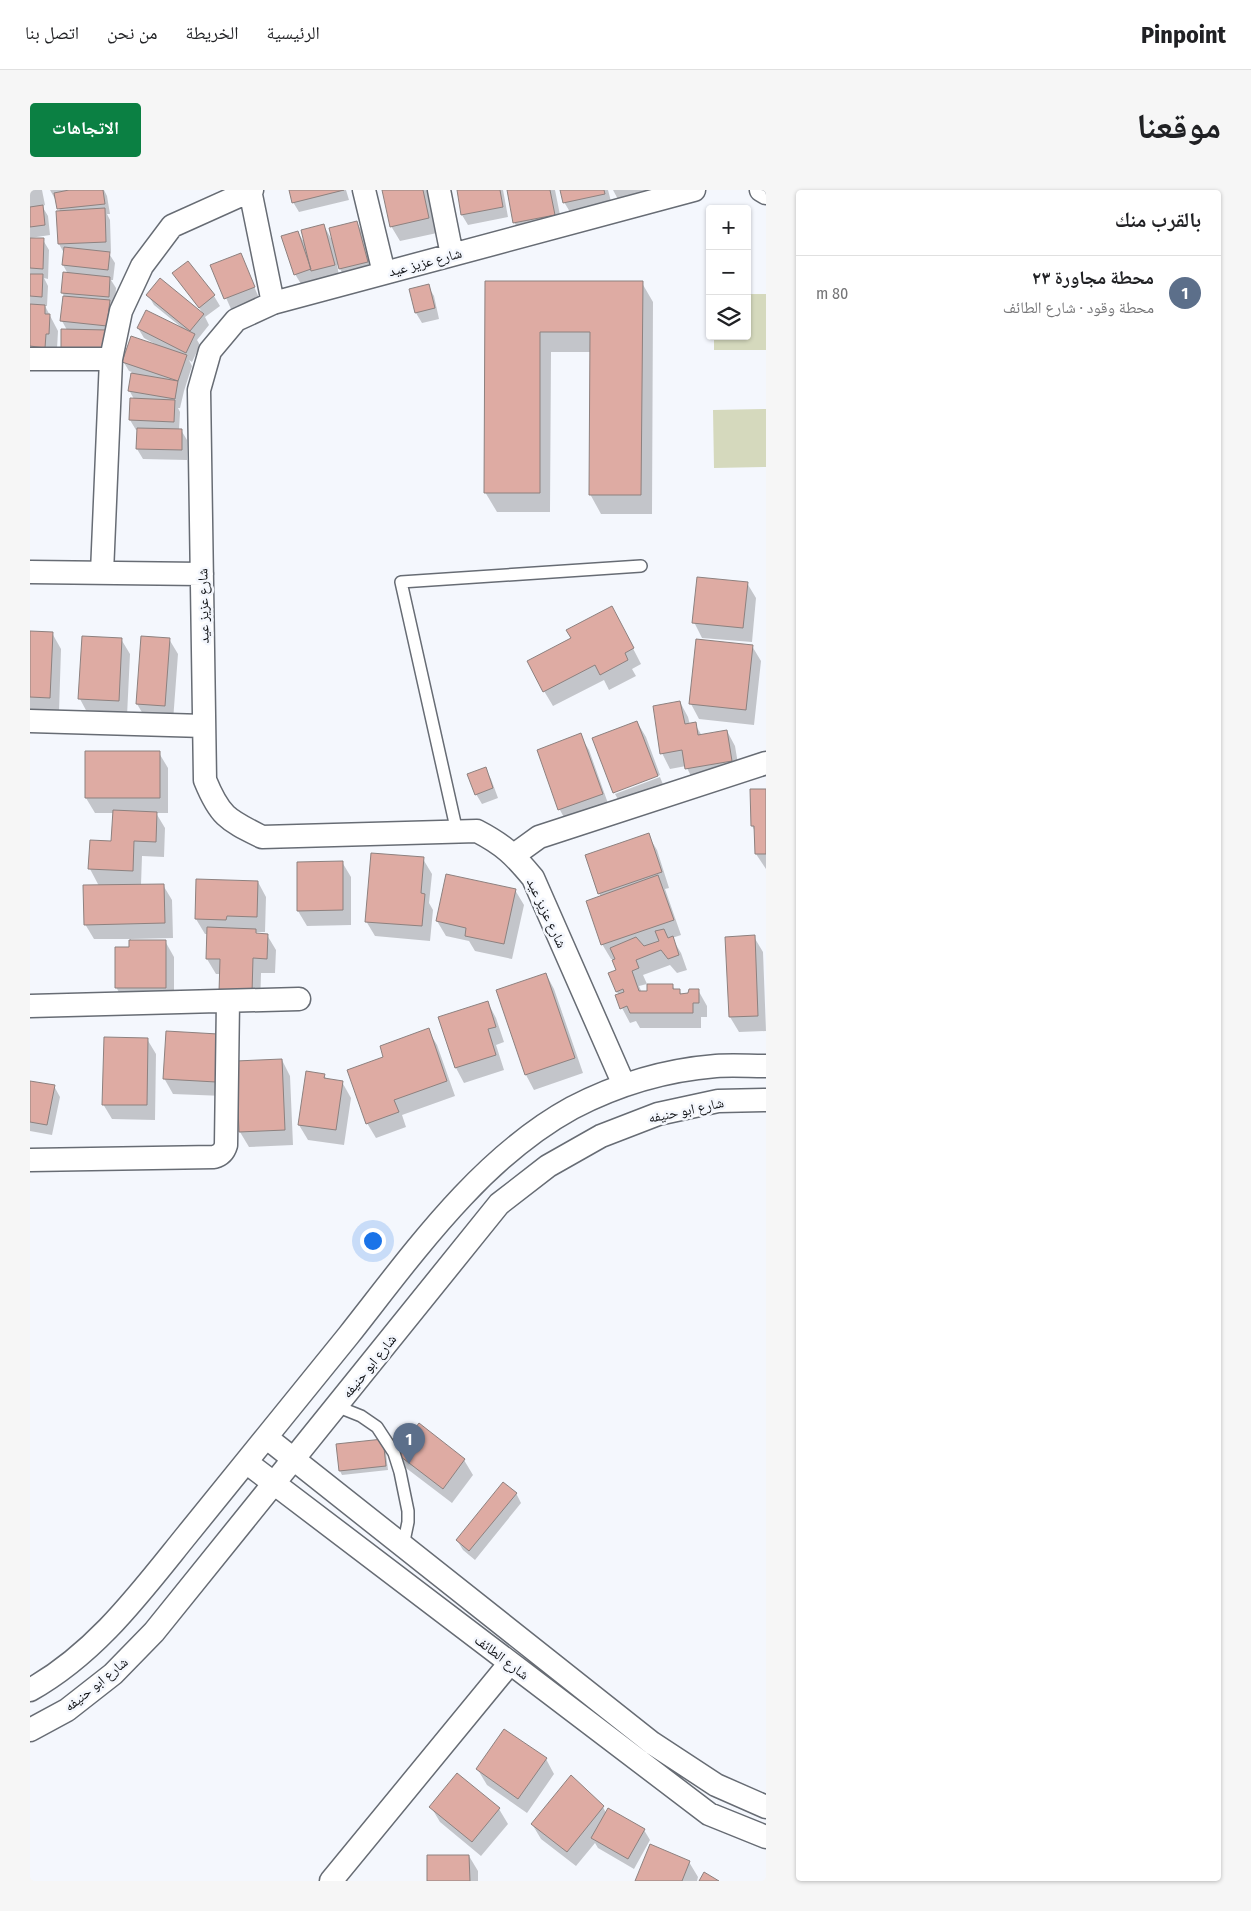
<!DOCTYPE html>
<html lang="ar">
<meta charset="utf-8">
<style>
:root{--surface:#fff;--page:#f6f6f6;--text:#202124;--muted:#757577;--line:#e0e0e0;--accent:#0b8043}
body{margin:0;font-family:"Fira Sans Condensed","Noto Naskh Arabic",sans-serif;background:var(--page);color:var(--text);direction:rtl}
.controls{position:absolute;right:15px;top:15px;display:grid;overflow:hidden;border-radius:5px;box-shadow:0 1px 4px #0004}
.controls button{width:45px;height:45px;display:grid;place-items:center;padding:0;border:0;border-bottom:1px solid var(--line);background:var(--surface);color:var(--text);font:25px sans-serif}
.you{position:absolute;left:342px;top:1050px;width:18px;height:18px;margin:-12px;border:4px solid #fff;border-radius:50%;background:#1a73e8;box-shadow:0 0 0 8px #1a73e833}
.badge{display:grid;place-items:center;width:32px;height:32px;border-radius:50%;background:var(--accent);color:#fff;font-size:16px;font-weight:700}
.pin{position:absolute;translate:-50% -41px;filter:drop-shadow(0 1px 2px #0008)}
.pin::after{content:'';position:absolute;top:26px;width:18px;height:15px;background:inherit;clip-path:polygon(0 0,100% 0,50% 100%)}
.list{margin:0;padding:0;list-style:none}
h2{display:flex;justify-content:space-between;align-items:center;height:65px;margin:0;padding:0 20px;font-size:21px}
h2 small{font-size:16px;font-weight:400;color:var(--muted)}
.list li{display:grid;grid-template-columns:32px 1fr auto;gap:15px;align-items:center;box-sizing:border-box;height:75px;padding:0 20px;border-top:1px solid var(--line)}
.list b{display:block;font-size:19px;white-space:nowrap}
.list p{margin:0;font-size:16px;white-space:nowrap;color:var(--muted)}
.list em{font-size:16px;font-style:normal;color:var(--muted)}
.icon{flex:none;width:28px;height:28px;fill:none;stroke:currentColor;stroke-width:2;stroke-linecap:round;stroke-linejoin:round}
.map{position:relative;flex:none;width:736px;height:1691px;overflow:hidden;direction:ltr;border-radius:5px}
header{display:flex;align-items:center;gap:30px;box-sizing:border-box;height:70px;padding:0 25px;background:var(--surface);border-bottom:1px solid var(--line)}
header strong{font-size:24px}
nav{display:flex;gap:28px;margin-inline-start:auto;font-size:18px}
.intro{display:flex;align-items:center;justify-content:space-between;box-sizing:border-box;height:120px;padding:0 30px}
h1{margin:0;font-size:35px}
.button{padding:12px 22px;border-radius:5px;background:var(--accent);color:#fff;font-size:18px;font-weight:700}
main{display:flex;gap:30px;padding:0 30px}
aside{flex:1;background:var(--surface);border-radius:5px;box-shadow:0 1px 4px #0004}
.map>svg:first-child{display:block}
.green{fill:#d5d9bd}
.shadow{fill:#0003}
.building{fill:#deaba3;stroke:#8d817f}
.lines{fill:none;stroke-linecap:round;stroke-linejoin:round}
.lane-casing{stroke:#676c74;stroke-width:14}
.street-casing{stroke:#676c74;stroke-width:25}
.lane{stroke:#fff;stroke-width:11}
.street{stroke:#fff;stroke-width:22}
.labels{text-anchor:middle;stroke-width:5;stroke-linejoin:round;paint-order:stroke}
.street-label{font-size:14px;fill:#0e1013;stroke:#f4f7fd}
</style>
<header>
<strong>Pinpoint</strong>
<nav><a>الرئيسية</a><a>الخريطة</a><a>من نحن</a><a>اتصل بنا</a></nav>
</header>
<div class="intro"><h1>موقعنا</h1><a class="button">الاتجاهات</a></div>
<main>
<aside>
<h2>بالقرب منك<small></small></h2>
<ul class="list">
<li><span class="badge" style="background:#5c6f8a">1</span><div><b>محطة مجاورة ٢٣</b><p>محطة وقود · شارع الطائف</p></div><em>80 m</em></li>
</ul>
</aside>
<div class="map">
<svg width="736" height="1691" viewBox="0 0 736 1691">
<rect width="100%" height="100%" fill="#f4f7fd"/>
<path class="green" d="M 717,104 L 736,104 L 736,160 L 684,160 L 684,146 L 717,146 Z
M 736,219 L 736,277 L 684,278 L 683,220 Z"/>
<path class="shadow" d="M 0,0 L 12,0 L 15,15 L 12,16 L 18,26 L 20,45 L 0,48 Z
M 20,0 L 74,0 L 77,6 L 80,24 L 77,24 L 80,30 L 81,62 L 78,62 L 85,73 L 83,90 L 81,90 L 86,98 L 83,145 L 37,140 L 32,131 L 35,108 L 32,102 L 38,84 L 33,75 L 34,63 L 29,54 L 30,22 L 27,8 L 25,9 Z
M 260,0 L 316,0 L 319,10 L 269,22 L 263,12 Z
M 354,0 L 397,0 L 407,43 L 370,51 L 361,36 Z
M 428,0 L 473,0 L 478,27 L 438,35 L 432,25 Z
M 479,0 L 525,0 L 533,40 L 493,47 L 484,32 Z
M 532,0 L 578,0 L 583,19 L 543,27 L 534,12 Z
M 583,0 L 631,0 L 590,13 Z
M 327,33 L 333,43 L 342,82 L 316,89 L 307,74 L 309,86 L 288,91 L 287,89 L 271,94 L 265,84 L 268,42 L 275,54 L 294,36 L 302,50 Z
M 0,49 L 13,50 L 19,60 L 18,89 L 14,88 L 18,96 L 17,116 L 15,116 L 28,141 L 27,159 L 0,170 Z
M 210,64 L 229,108 L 201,119 L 182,76 Z
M 144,83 L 184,106 L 190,116 L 175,127 L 179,135 L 167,150 L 170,155 L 162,172 L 159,170 L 162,176 L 154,201 L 150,218 L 148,218 L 150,222 L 149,240 L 151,240 L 157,250 L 157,270 L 113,269 L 107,259 L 108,240 L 106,240 L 100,230 L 104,209 L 99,200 L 102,182 L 99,181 L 93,171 L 125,155 L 125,154 L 114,148 L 108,138 L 151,137 L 124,115 L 118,105 L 172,122 Z
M 457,92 L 612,93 L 623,112 L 622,324 L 571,324 L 560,304 L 561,162 L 521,162 L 520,322 L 467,322 L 455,302 Z
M 398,96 L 404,106 L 409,129 L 392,133 L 386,123 L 381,100 Z
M 717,393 L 726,408 L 722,452 L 672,448 L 664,432 Z
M 590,433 L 611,474 L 602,479 L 606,486 L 579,500 L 574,490 L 523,516 L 514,501 Z
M 0,443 L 22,443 L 31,459 L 29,522 L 0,521 Z
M 91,449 L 100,464 L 97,526 L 58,524 L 50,509 Z
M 139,449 L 148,464 L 143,531 L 116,529 L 107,514 Z
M 722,456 L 731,471 L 724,535 L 669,529 L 661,514 Z
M 650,512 L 658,527 L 660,535 L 665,534 L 672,546 L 697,541 L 705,556 L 710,586 L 665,594 L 656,576 L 640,579 L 632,563 Z
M 607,532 L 616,547 L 630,585 L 584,601 L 584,604 L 564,548 Z
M 550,545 L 559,560 L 580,619 L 538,635 L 530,620 L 508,560 Z
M 129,563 L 138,578 L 138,623 L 126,623 L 135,638 L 134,667 L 112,666 L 111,695 L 133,695 L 142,710 L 143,748 L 101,749 L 101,751 L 135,751 L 144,767 L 144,813 L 95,813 L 86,797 L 100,759 L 100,749 L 64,749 L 55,734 L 69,696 L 60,679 L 82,652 L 84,623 L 65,623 L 56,608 Z
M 456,579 L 461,589 L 468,608 L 452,614 L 446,604 Z
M 630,587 L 636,602 L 593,618 L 585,604 Z
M 721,600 L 736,600 L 736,679 L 726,664 L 725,641 L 722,636 Z
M 618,645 L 627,660 L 639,698 L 635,699 L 651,745 L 642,748 L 651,763 L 657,780 L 647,783 L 640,775 L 613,785 L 617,794 L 609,796 L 612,803 L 642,795 L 645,800 L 649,800 L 652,805 L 668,800 L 677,816 L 677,827 L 671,827 L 671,838 L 610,838 L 606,831 L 600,833 L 592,818 L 587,801 L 588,781 L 583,769 L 581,769 L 572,754 L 571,707 L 569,703 Z
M 393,669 L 402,684 L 399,713 L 403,720 L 400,751 L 345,746 L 336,731 Z
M 312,672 L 321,687 L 321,735 L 277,736 L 268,721 Z
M 228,692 L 236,707 L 235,742 L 226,742 L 227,745 L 237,745 L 246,760 L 245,783 L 231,783 L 230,818 L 191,784 L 186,784 L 177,769 L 178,744 L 175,744 L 166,729 Z
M 485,700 L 494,715 L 482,769 L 445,761 L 439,751 L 416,746 L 407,731 Z
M 724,747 L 733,762 L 736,841 L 709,842 L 700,827 Z
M 516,784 L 524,799 L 553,883 L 504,900 L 496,885 L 467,801 Z
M 458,813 L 466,828 L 474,852 L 466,855 L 474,880 L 434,893 L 426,878 L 410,828 Z
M 398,840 L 407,855 L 425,906 L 372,925 L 376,937 L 346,948 L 337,933 L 355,868 Z
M 188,845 L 194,906 L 143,904 L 134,888 Z
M 117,849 L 126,864 L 125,930 L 82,929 L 73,914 Z
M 252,870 L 260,886 L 263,955 L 219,957 L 210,942 Z
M 294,885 L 297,890 L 312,892 L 321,908 L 314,955 L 278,950 L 269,935 Z
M 0,892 L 24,896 L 30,907 L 22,945 L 0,941 Z
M 389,1235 L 434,1270 L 443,1285 L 422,1313 L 376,1278 L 367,1263 Z
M 355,1255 L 358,1280 L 312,1285 L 310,1281 Z
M 486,1303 L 491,1313 L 445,1370 L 433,1360 L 427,1350 Z
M 516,1569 L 524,1584 L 497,1623 L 457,1595 L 448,1580 Z
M 401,1617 L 469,1619 L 478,1634 L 451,1666 L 410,1632 Z
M 573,1617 L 576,1623 L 614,1640 L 620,1650 L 604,1679 L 568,1658 L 565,1653 L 546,1676 L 511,1649 L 502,1634 Z
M 439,1666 L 448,1681 L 448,1691 L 398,1691 Z
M 659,1672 L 668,1687 L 667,1691 L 606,1691 Z"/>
<path class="building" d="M 39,0 L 73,0 L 75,14 L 27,19 L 24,3 Z
M 259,0 L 314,0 L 262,13 Z
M 352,0 L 393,0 L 399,28 L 360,37 Z
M 427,0 L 470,0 L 473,17 L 431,25 Z
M 477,0 L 520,0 L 525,25 L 483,33 Z
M 530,0 L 574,0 L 575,4 L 533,13 Z
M 13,15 L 15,35 L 0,37 L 0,17 Z
M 75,18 L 76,52 L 28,54 L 26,21 Z
M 327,31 L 338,72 L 309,79 L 299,38 Z
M 294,34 L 305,75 L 281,81 L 271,40 Z
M 268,41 L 281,79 L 264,85 L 251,46 Z
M 0,48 L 14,48 L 13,79 L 0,78 Z
M 34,57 L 80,62 L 78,80 L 32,75 Z
M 211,63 L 225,97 L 194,109 L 180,75 Z
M 158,71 L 185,105 L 169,118 L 142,83 Z
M 33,82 L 80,87 L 79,107 L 31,103 Z
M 0,84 L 13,84 L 12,107 L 0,106 Z
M 130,88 L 174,124 L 160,141 L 116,105 Z
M 455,91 L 613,91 L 611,305 L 559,305 L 560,142 L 510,142 L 510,303 L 454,303 Z
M 399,94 L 405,118 L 385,123 L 379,99 Z
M 33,106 L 80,110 L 77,136 L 30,131 Z
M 0,114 L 15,115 L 15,124 L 20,124 L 19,144 L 16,144 L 15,158 L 0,156 Z
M 116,120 L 165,144 L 156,163 L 107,138 Z
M 31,139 L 77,140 L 76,161 L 31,161 Z
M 101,146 L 157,165 L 148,191 L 92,172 Z
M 101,183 L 148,191 L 145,209 L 98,201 Z
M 100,208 L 145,210 L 144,232 L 99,230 Z
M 107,238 L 152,239 L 152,260 L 106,259 Z
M 667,387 L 718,392 L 713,438 L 662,433 Z
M 582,416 L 604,458 L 595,463 L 598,470 L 570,485 L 565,475 L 513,502 L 497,471 L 541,448 L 536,440 Z
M 0,441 L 23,442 L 20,508 L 0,507 Z
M 52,446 L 92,448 L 89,511 L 48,509 Z
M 111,446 L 140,448 L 135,516 L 106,514 Z
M 666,449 L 723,455 L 716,520 L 659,514 Z
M 650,511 L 655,534 L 666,532 L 668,545 L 697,540 L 702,571 L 655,579 L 652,560 L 630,564 L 623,516 Z
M 607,531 L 628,586 L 583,603 L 562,548 Z
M 551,543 L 573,604 L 528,620 L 507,560 Z
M 55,561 L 130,561 L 130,608 L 55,608 Z
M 456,577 L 463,598 L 445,605 L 437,584 Z
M 720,599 L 736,599 L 736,664 L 725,664 L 724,636 L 721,636 Z
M 83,620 L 127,622 L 126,652 L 104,651 L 103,681 L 58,679 L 60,650 L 81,651 Z
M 619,643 L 632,682 L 568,704 L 555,665 Z
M 341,663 L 394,667 L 391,703 L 395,704 L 392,736 L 335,732 Z
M 313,671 L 313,720 L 267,721 L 267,672 Z
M 416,684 L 486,699 L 474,754 L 435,746 L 436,738 L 406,731 Z
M 628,685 L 644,730 L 571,755 L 556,711 Z
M 166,689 L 228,691 L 227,727 L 197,726 L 196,730 L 165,729 Z
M 134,694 L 135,733 L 54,735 L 53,695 Z
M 177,737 L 226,739 L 226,743 L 238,744 L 237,769 L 223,768 L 222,803 L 189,802 L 190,769 L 176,769 Z
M 634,739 L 638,748 L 643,746 L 649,765 L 638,769 L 631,760 L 606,770 L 609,778 L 602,781 L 609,801 L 617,801 L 617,794 L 643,794 L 643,799 L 650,799 L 650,804 L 658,803 L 659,799 L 669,799 L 669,813 L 663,813 L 663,823 L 600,823 L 597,816 L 590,819 L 585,805 L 594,802 L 593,799 L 586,802 L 578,783 L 586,780 L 582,770 L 585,769 L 580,758 L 606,747 L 614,756 L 629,751 L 625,741 Z
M 725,745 L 728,826 L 699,827 L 695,747 Z
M 99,750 L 136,750 L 136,798 L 85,798 L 85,757 L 99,757 Z
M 516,783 L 545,868 L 495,885 L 466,800 Z
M 458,811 L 466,837 L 458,839 L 466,865 L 425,878 L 408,827 Z
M 399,838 L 417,891 L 364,910 L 369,922 L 336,934 L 317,880 L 353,867 L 350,856 Z
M 136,841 L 188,844 L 186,892 L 133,889 Z
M 74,847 L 118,848 L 117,915 L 72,915 Z
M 252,869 L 255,940 L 209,942 L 206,871 Z
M 276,881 L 295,884 L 294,888 L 313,891 L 306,940 L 268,935 Z
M 0,891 L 25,895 L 17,935 L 0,932 Z
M 389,1233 L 435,1269 L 413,1299 L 366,1263 Z
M 353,1249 L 356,1276 L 309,1281 L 306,1254 Z
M 473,1292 L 487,1303 L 439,1361 L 426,1350 Z
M 474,1539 L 517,1568 L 488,1609 L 446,1579 Z
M 427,1583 L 470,1618 L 442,1652 L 399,1617 Z
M 541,1585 L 574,1616 L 537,1662 L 501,1634 Z
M 578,1618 L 615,1639 L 598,1669 L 561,1648 Z
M 620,1654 L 660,1671 L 652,1691 L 605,1691 Z
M 397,1665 L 439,1665 L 440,1691 L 397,1691 Z
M 674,1682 L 689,1691 L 669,1691 Z"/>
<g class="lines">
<g class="lane-casing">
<path id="lane" d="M 427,642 L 371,392 L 611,376
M 306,1216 L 331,1226 L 347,1237 L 364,1263 L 370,1282 L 378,1321 L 378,1332 L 373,1356"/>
</g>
<g class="street-casing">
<path id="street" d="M 220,0 L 243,113
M 334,0 L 354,83
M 409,0 L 422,65
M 731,0 L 736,3
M 0,169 L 81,169
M 0,382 L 172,384
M 72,383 L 81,169 L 91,121 L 112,76 L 142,36 L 222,0
M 0,531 L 174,536
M 484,665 L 509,647 L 736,573
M 0,816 L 269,809
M 594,895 L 503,688 C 484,665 474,655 447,641 L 232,647 C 198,630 190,627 175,590 L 169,200 L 180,161 L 206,130 L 243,113 L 664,0
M 0,970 L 184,967 C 191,965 194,962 196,955 L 198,811
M 237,1248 L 622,1553 L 686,1595 L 736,1617
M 216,1272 L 679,1624 L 736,1647
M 0,1500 C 66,1463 110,1403 156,1346 C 210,1279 264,1213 318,1146 C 382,1065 449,969 542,918 C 586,895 636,880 686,876 C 702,875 719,876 736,876
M 0,1540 L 37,1520 L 83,1484 L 124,1442 L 469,1014 L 518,976 L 571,946 L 628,924 L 688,911 L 736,910
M 301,1691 L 480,1473"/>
</g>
<use href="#lane" class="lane"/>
<use href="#street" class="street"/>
</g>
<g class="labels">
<g class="street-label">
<text transform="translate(395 72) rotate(-15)" y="5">شارع عزيز عيد</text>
<text transform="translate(173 416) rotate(-91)" y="5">شارع عزيز عيد</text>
<text transform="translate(517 723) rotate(65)" y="5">شارع عزيز عيد</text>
<text transform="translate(656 920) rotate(-12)" y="5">شارع ابو حنيفه</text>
<text transform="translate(339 1176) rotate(-51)" y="5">شارع ابو حنيفه</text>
<text transform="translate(472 1467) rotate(37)" y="5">شارع الطائف</text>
<text transform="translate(66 1494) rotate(-39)" y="5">شارع ابو حنيفه</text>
</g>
</g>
</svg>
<div class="controls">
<button>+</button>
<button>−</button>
<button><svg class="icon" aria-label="layers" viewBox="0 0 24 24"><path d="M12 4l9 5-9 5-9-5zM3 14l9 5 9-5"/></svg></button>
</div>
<div class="you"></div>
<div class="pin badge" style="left:379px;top:1274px;background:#5c6f8a">1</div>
</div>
</main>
